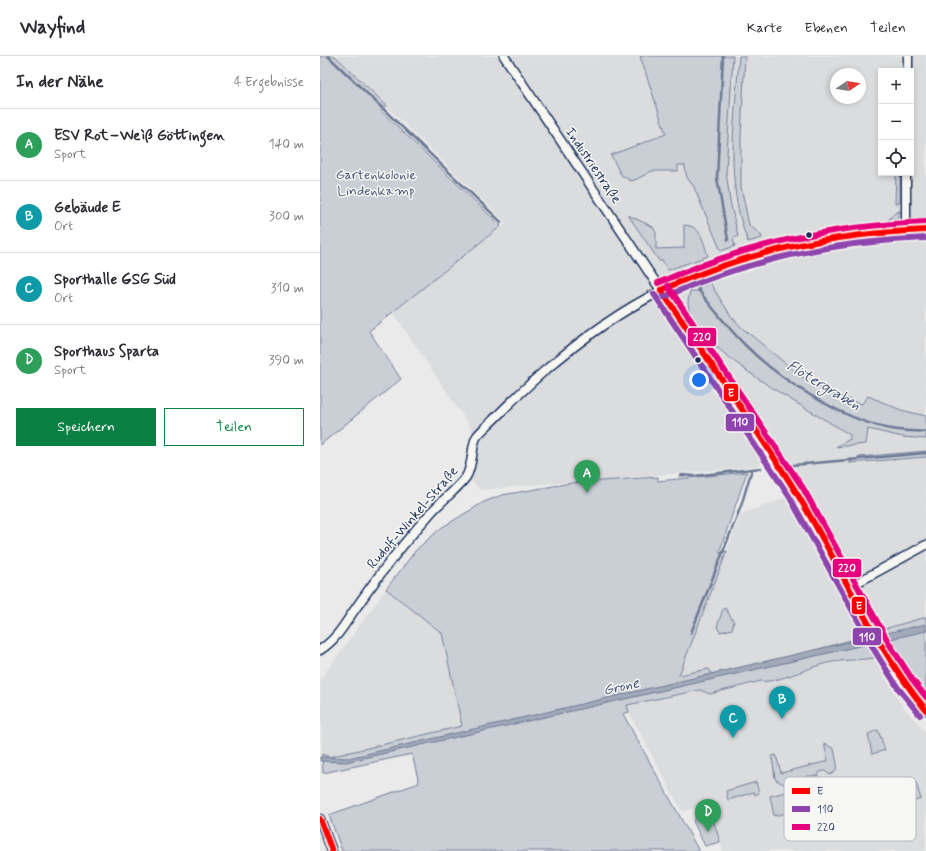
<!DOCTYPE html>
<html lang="de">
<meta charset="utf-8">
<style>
:root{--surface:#fff;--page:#f7f7f7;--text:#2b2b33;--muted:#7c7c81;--line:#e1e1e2;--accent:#0b8043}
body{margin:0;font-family:Mynerve,sans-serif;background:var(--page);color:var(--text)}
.controls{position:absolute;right:12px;top:12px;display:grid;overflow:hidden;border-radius:0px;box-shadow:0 2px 6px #0003}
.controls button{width:36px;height:36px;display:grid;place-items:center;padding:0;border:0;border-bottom:1px solid var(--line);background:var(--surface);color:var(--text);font:20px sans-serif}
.compass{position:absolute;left:510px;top:12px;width:36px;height:36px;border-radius:50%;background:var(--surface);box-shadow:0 2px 6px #0003;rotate:78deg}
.you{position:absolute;left:379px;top:324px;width:14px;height:14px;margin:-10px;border:3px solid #fff;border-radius:50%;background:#1a73e8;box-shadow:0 0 0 6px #1a73e833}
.badge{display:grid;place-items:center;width:26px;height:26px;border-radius:50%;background:var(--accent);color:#fff;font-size:13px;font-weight:700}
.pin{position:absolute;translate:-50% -33px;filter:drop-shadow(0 1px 2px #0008)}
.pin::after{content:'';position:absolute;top:21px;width:14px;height:12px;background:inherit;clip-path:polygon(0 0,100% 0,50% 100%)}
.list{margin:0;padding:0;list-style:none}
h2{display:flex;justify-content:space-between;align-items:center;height:52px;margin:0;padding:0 16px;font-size:17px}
h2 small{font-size:13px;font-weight:400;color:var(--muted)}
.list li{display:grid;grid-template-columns:26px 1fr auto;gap:12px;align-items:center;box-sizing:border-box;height:72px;padding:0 16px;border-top:1px solid var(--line)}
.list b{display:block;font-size:15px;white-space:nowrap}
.list p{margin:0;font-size:13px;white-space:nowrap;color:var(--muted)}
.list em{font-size:13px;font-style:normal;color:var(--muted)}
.actions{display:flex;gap:8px;padding:12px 16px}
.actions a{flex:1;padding:9px 0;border:1px solid var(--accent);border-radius:0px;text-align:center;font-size:14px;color:var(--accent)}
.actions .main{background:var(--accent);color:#fff}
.icon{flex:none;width:22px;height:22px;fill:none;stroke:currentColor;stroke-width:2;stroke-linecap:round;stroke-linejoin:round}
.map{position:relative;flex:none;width:606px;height:795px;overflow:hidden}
header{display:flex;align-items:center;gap:24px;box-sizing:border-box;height:56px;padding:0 20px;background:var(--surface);border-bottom:1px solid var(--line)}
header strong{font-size:19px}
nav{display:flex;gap:22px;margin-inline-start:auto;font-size:14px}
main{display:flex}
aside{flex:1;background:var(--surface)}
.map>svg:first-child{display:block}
.built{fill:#dadcde;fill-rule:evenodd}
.green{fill:#caced5;stroke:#727e9a}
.water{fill:#a2aaba;stroke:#6c7995}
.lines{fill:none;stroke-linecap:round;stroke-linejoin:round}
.stream{stroke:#6c7995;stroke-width:2.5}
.minor-casing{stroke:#1b2f5e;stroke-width:11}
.minor{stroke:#f6f6f2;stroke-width:8}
.bus-1-casing{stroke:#f6f6f2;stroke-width:9}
.bus-2-casing{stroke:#f6f6f2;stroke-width:9}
.bus-3-casing{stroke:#f6f6f2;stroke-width:9}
.bus-1{stroke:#f00;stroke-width:6}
.bus-2{stroke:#8e44ad;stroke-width:6}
.bus-3{stroke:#e5007d;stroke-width:6}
.bus-dot{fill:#1b2f5e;stroke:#f6f6f2;stroke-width:1.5}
.labels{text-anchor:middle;stroke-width:3;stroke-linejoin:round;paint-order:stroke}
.street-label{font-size:14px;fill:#1b2f5e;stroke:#f6f6f2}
.park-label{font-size:14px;fill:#47577c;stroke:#f6f6f2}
.water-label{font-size:15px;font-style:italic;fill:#44547a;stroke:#f6f6f2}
.key{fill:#f6f6f2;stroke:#b4bac6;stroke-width:1}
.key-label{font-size:11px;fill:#1b2f5e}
.line-badge{stroke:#f6f6f2;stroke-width:1.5}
.badge-label{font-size:11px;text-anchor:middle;font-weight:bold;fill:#fff}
</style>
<header>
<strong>Wayfind</strong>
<nav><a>Karte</a><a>Ebenen</a><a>Teilen</a></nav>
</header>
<main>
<aside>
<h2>In der Nähe<small>4 Ergebnisse</small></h2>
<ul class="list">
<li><span class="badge" style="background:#2e9e5b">A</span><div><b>ESV Rot–Weìß Göttingen</b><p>Sport</p></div><em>140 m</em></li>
<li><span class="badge" style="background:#0f9aa8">B</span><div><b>Gebäude E</b><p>Ort</p></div><em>300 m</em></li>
<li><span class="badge" style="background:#0f9aa8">C</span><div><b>Sporthalle GSG Süd</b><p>Ort</p></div><em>310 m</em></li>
<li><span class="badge" style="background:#2e9e5b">D</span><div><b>Sporthaus Sparta</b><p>Sport</p></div><em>390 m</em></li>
</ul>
<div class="actions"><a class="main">Speichern</a><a>Teilen</a></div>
</aside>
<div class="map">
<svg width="606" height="795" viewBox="0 0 606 795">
<rect width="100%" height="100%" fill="#e9eae9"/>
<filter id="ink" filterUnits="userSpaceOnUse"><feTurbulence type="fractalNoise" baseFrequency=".025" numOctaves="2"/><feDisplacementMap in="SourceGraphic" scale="8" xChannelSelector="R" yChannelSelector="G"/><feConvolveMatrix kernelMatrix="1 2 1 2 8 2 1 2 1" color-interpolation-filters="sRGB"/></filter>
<g filter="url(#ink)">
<path class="built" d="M 15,0 L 606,0 L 606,561 L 479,599 L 392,618 L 389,613 L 359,619 L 421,458 L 466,442 L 443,404 L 443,406 L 437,410 L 287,424 L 220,428 L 160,434 L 150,423 L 156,409 L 158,393 L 151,372 L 73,256 L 186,167 ZM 561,15 L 591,15 L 591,117 L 561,117 ZM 516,18 L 540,18 L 540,42 L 516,42 Z
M 66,533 L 122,577 L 143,670 L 9,701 L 2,698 L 0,624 Z
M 554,602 L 581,648 L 606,677 L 606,794 L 604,795 L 403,795 L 391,756 L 378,760 L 377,751 L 365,755 L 361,754 L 309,656 L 307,649 L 380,634 L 390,638 L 441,625 L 449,625 L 491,613 L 499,609 L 523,604 L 537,605 Z"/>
<path class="green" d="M 0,0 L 15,0 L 67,50 L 61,55 L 181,170 L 49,275 L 81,323 L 0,389 Z
M 320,0 L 413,0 L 406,115 L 410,145 L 418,180 L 413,183 L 415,190 L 401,195 L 373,129 C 367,124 365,117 365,109 L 358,109 L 358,115 L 332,115 L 317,123 L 311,125 L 301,119 L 291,99 L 346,78 Z
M 419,0 L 425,0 L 421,80 L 421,131 L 429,169 L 441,179 L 442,182 L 428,186 C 404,124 415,64 419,0 Z
M 576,117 L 580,117 L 580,146 L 575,148 Z
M 580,155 L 576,164 L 567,169 C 568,163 574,156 580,155 Z
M 308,159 L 333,171 L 336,177 L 336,193 L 364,192 L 364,169 C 382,170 383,186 388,200 L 348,214 L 342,204 L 340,206 Z
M 546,168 L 544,171 L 506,177 L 504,173 Z
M 485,177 L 485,180 L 457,187 L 456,184 Z
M 390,227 L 411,260 L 421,271 L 481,320 L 508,336 L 542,348 L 548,340 L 581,354 L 606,360 L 606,383 L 583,381 L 548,373 L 546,388 L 516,391 L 530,383 L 530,379 C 499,358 345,281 371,235 L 380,235 L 379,229 L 384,230 Z
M 606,395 L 606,401 L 529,407 L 539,401 Z
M 440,399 L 445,400 L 448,402 L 466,432 L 443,406 Z
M 427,416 L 399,497 L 407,495 L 359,619 L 389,613 L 392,618 L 479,599 L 544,580 L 554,602 C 536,605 518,603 500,609 C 487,613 452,628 441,625 L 390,638 L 380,634 L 307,649 L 309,656 L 303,658 L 379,795 L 22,795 L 9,759 L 99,727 L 92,698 L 3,717 L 2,698 L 9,701 L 142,670 L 122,577 L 66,533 L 96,494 L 121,472 L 164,446 L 182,439 L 251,427 L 338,421 L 338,425 Z
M 405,552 L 414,566 L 412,573 L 400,576 L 397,571 L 403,553 Z
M 606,561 L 606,638 L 584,610 L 564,573 Z
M 558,674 L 565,694 L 552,698 L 548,678 Z
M 504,687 L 514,693 L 517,708 L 516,715 L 510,719 L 505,715 L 500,716 L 498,720 L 486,720 L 483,724 L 471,724 L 469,727 L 463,728 L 455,723 L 452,700 L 456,699 L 461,717 L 508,705 Z
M 595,724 L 601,743 L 534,762 L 529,742 Z
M 436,726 L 439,737 L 435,739 L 434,736 L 408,744 L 406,735 Z
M 470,735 L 474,755 L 454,760 L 450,740 Z
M 391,756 L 400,786 L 385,790 L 373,765 L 376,760 Z"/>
<path class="water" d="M 606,568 L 606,575 L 26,706 L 0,705 L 0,701 L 29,702 Z"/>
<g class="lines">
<path class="stream" d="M 8,0 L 181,166
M 403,0 L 397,122 L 408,184
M 376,231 C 392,251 407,271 425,289 C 460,324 519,361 566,372 C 579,375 593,375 606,376
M 473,409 L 606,397
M 360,420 L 362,419 L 374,420 L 432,413
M 371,577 L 421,450 L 432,413 L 441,412"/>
<g class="minor-casing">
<path id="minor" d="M 184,0 L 456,406 C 482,446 505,488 528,530 C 551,573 573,617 606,654
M 588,15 L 588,0
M 586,175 L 586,117
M 529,531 L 606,489
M 0,594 C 14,585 22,573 31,559 C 55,524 80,491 108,460 C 119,446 136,435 146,421 C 154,408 151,388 157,380 C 162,374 168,369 174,363 C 190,347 205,332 222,317 C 258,286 298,256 341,235 C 422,192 515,176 606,174
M 0,763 L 12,795"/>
</g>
<use href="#minor" class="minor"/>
<g class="bus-1-casing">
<path id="bus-1" d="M 341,234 C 386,301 433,367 476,436 C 520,508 552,588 606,654
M 341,234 C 428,195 511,178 606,174
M 0,763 L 12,795"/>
</g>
<g class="bus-2-casing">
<path id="bus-2" d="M 334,238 L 469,440 L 556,597 L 578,632 L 600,659
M 344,241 C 430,203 512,186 606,182"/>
</g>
<g class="bus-3-casing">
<path id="bus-3" d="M 338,227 C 426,188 510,170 606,166
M 348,230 L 483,432 L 570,589 L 592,623 L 606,641"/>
</g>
<use href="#bus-1" class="bus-1"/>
<use href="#bus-2" class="bus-2"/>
<use href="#bus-3" class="bus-3"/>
</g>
</g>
<g class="bus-dot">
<circle cx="489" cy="179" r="3.5"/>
<circle cx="378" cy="304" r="3.5"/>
</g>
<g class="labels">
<g class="street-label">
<text transform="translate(274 109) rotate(56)" y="5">Industriestraße</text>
<text transform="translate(92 461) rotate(-49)" y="5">Rudolf-Winkel-Straße</text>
</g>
<g class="park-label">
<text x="56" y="123">Gartenkolonie<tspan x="56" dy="16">Lindenkamp</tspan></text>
</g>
<g class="water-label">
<text transform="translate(504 329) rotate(31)" y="5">Flötergraben</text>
<text transform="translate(301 630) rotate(-13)" y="5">Grone</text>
</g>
</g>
<rect x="464" y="721" width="132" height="64" rx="6" class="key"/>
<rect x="472" y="732" width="18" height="6" fill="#f00"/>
<rect x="472" y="750" width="18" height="6" fill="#8e44ad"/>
<rect x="472" y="768" width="18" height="6" fill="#e5007d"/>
<g class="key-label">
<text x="497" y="739">E</text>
<text x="497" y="757">110</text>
<text x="497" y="775">220</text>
</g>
<g class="line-badge">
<rect x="367" y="271" width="30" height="20" rx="4" fill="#e5007d"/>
<rect x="403" y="327" width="16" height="19" rx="4" fill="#f00"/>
<rect x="405" y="357" width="30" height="19" rx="4" fill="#8e44ad"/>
<rect x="512" y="502" width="30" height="20" rx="4" fill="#e5007d"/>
<rect x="531" y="540" width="15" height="19" rx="4" fill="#f00"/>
<rect x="532" y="571" width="30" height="19" rx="4" fill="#8e44ad"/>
</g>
<g class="badge-label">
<text x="382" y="285">220</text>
<text x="411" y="341">E</text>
<text x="420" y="370">110</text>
<text x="527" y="516">220</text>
<text x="539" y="554">E</text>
<text x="547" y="585">110</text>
</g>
</svg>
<div class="controls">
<button>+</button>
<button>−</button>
<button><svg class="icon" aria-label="locate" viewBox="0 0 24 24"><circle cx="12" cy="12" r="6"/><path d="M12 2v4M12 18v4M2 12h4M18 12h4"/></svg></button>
</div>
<svg class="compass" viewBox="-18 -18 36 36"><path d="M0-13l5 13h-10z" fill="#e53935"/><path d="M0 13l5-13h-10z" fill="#7c7c81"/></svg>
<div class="you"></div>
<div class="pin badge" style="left:267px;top:437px;background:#2e9e5b">A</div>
<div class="pin badge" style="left:462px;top:663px;background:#0f9aa8">B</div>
<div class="pin badge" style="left:413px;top:682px;background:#0f9aa8">C</div>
<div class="pin badge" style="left:388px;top:776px;background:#2e9e5b">D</div>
</div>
</main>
